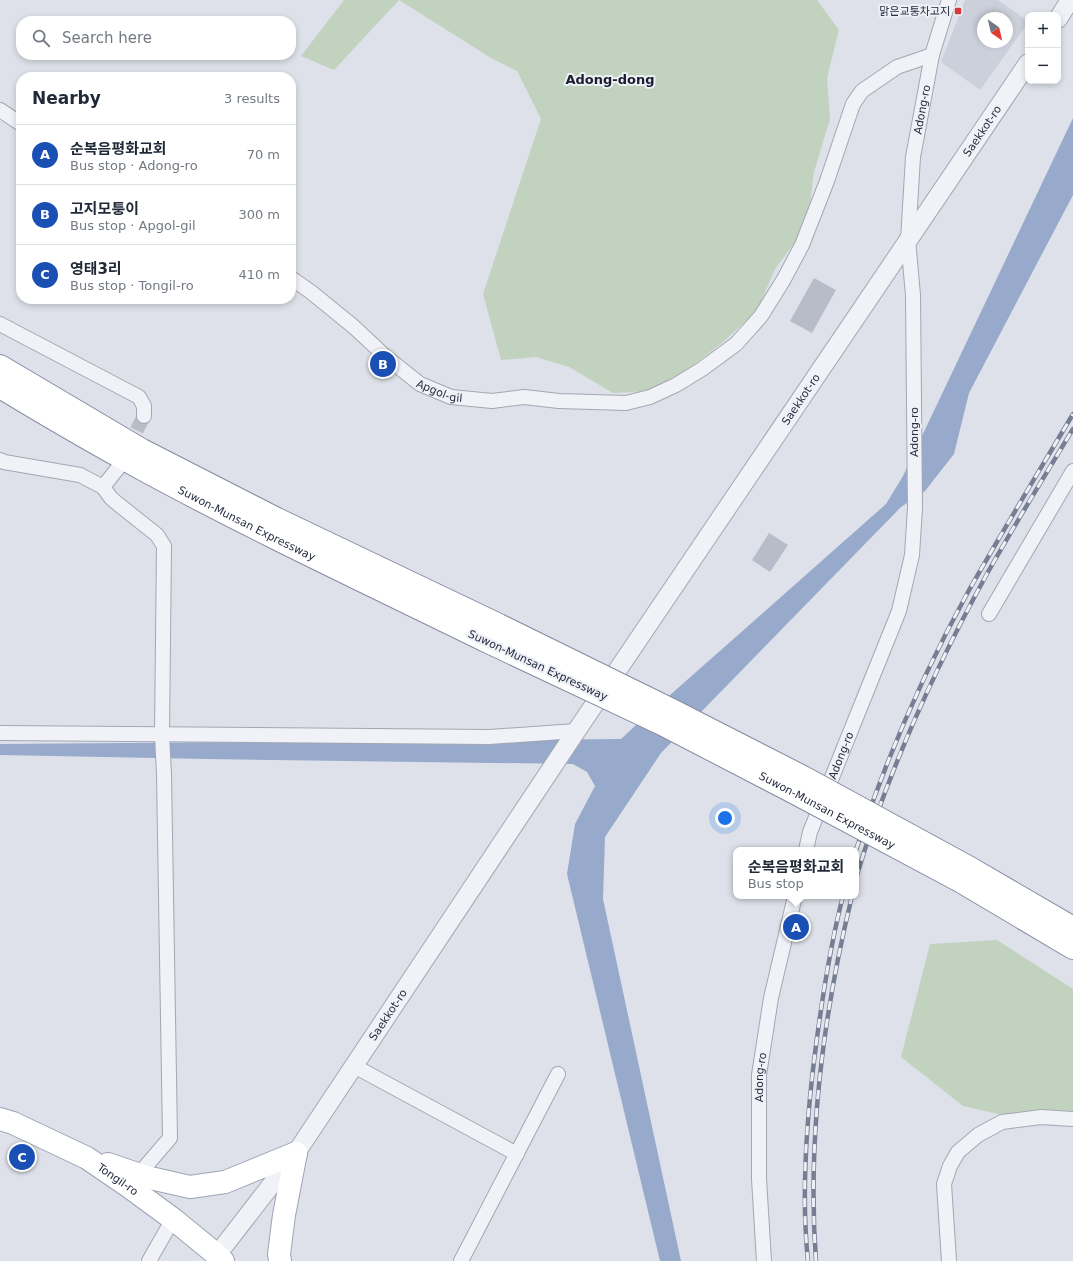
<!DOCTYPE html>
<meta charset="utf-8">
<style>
:root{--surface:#fff;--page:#f2f2f3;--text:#1f2937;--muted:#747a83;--line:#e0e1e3;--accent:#d63a3f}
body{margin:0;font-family:"DejaVu Sans","Noto Sans KR",sans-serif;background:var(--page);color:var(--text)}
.controls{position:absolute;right:12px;top:12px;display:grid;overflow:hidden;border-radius:8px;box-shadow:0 2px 6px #0003}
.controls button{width:36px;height:36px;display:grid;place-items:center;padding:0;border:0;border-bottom:1px solid var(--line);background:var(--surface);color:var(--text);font:20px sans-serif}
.compass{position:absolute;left:977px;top:12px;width:36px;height:36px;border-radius:50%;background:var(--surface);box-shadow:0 2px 6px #0003;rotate:146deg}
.you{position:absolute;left:725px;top:818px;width:14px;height:14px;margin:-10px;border:3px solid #fff;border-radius:50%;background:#1a73e8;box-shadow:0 0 0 6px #1a73e833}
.badge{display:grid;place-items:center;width:26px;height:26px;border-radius:50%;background:var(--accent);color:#fff;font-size:13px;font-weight:700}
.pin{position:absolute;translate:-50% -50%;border:2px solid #fff;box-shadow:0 1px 4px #0006}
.popup{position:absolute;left:733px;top:847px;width:126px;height:52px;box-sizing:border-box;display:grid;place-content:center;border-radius:8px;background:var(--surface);filter:drop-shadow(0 1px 3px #0005);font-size:13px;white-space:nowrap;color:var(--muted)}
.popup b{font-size:15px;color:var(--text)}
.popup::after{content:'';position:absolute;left:50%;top:100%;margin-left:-8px;border:8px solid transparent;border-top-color:var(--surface)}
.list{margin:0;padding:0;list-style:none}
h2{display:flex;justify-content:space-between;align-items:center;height:52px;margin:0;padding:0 16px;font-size:17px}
h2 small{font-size:13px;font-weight:400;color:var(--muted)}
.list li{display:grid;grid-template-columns:26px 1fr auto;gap:12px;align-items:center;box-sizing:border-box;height:60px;padding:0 16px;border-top:1px solid var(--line)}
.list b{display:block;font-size:15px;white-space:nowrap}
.list p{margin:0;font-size:13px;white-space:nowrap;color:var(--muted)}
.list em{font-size:13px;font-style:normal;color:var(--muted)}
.icon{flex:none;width:22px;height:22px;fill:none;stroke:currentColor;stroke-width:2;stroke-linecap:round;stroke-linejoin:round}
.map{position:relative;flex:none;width:1073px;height:1261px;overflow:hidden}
.search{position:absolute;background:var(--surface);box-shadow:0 2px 6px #0003;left:16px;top:16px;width:280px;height:44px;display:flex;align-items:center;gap:10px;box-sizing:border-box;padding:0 14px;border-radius:16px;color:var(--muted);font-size:15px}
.panel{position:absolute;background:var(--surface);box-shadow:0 2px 6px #0003;left:16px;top:72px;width:280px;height:232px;border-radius:16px}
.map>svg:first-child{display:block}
.built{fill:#ccd0db;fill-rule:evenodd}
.green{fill:#c1d3bf}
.water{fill:#97aacb}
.building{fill:#b8bcc9}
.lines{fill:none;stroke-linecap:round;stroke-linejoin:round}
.minor-tunnel{stroke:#b9bdc7;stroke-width:14;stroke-dasharray:14 7;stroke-linecap:butt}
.minor-casing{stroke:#a3a7b3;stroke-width:16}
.tertiary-casing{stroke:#a3a7b3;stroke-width:20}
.primary-casing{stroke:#9da4b5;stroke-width:24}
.motorway-casing{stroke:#858ca0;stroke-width:24}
.minor{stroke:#f1f2f7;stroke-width:14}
.tertiary{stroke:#f1f2f7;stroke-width:18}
.primary{stroke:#fff;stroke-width:22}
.motorway{stroke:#fff;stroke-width:22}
.rail-casing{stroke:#777e93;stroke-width:4.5}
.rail{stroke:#eef0f6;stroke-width:3;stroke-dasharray:9;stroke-linecap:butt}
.motorway-bridge-casing{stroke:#858ca0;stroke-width:24;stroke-linecap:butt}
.motorway-bridge{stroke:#fff;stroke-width:22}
.poi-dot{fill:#d63a3f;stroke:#eef0f6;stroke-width:1.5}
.labels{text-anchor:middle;stroke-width:4;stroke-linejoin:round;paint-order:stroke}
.poi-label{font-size:11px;fill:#262d41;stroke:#eef0f6;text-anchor:end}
.street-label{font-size:11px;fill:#262d41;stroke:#eef0f6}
.quarter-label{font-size:13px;font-weight:bold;fill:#191e31;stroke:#eef0f6}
</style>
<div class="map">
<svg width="1073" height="1261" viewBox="0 0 1073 1261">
<rect width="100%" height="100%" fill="#dee1e9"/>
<path class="built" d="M 965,0 L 998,0 L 1028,21 L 1028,23 L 980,90 L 941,62 ZM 983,18 L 1007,18 L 1007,42 L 983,42 Z"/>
<path class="green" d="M 344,0 L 817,0 L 839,30 L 827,78 L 830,119 L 814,172 L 807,226 L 775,269 L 757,311 L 723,342 L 683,373 L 653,391 L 613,393 L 569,367 L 536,357 L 501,360 L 483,294 L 541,119 L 517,71 L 491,58 L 399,0 L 334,70 L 301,56 Z
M 997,940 L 1073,989 L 1073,1111 L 1036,1123 L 963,1106 L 901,1057 L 930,944 Z"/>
<path class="water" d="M 1073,118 L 1073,195 L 969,393 L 954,454 L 925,491 L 901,507 L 661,753 L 605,837 L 603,899 L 681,1261 L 660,1261 L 567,874 L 575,824 L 595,786 L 587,772 L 573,764 L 207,759 L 0,755 L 0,744 L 621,739 L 635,726 L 886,504 L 903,476 Z"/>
<path class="building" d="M 814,278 L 836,290 L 812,333 L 790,321 Z
M 769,533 L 788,545 L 770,572 L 752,560 Z"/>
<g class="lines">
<path class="minor-tunnel" d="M 127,449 L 144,416"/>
<g class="minor-casing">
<g id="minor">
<path d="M 0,110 L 21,124"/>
<path id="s1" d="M 291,278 L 311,292 L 354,327 L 386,357 L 420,384 L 451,397 L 492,401 L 524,397 L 559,401 L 626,403 L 650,397 L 676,385 L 702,369 L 736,344 L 761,316 L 784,279 L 802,245 L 827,181 L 853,104 L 862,91 L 897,67 L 932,55"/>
<path d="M 0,324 L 139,397 L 144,406 L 144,416"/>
<path d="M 0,460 L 4,462 L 80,475 L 103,487 L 111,498 L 118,504 L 157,535 L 164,546 L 162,734 L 164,774 L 170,1138 L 139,1174"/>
<path d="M 103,487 L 118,468"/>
<path d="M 989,614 L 1073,471"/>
<path d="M 0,733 L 489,737 L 576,731"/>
<path id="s2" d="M 806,850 L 810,832 L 899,611 L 912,555 L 915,508 L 913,295 L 908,240 L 913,157 L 932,55 L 949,0"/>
<path d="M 354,1066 L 517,1154"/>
<path d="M 149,1261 L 173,1219"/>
<path d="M 461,1261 L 558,1074"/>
<path id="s3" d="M 764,1261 L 759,1179 L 759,1075 L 771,998 L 795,896"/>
<path d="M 949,1261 L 944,1184 L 950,1166 L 958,1152 L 978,1135 L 1002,1122 L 1041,1117 L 1073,1119"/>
</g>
</g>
<g class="tertiary-casing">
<g id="tertiary">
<path d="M 1058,19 L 1070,0"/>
<path id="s4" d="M 217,1255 L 296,1153 L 573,736 L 1028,63"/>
</g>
</g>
<g class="primary-casing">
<g id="primary">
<path id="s5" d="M 0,1119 L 13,1123 L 87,1158 L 128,1186 L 173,1219 L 217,1255 L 223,1261"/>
<path d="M 108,1164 L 146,1177 L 190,1187 L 225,1182 L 296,1153"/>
<path d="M 280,1261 L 279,1254 L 284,1215 L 296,1153"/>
</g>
</g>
<g class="motorway-casing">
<g id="motorway">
<path d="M 0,366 L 142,450 L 277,519 L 499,625"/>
<path id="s6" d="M 0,387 C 48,416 96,444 144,470 C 256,531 372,585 486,641"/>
<path d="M 970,868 L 1073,928"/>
<path d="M 960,881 L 1073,948"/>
</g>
</g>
<use href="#minor" class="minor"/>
<use href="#tertiary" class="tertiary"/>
<use href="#primary" class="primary"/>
<use href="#motorway" class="motorway"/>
<g class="rail-casing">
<path id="rail" d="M 856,850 C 885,761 923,674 968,592 C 1002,532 1038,473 1073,414
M 856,878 C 888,771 934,670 988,572 C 1015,524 1044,477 1073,429
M 808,1261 C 801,1195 806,1127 814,1061 C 821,1005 829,950 843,896
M 816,1261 C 807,1139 823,1015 852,896"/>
</g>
<use href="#rail" class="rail"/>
<g class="motorway-bridge-casing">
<g id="motorway-bridge">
<path d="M 499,625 L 672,710 L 803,777 L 970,868"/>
<path id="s7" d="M 486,641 L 662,724 L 795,793 L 960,881"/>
</g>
</g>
<use href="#motorway-bridge" class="motorway-bridge"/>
</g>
<rect class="poi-dot" x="954" y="7" width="8" height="8" rx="2"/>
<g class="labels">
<g class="poi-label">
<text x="950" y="15">맑은교통차고지</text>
</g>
<g class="street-label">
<text dy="4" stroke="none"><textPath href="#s2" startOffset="761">Adong-ro</textPath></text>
<text dy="4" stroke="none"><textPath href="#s4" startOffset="1360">Saekkot-ro</textPath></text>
<text dy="4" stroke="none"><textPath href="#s1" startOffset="188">Apgol-gil</textPath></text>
<text dy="4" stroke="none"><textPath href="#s4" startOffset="1036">Saekkot-ro</textPath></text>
<text transform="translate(914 432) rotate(-90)" y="4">Adong-ro</text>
<text dy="4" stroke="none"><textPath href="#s6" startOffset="282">Suwon-Munsan Expressway</textPath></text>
<text transform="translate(538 665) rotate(25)" y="4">Suwon-Munsan Expressway</text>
<text dy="4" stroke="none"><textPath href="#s2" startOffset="101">Adong-ro</textPath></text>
<text dy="4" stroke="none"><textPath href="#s7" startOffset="381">Suwon-Munsan Expressway</textPath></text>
<text dy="4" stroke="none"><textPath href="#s4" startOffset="295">Saekkot-ro</textPath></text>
<text dy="4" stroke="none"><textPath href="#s3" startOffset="184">Adong-ro</textPath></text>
<text dy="4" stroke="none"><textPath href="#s5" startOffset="133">Tongil-ro</textPath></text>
</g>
<g class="quarter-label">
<text x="610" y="84">Adong-dong</text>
</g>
</g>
</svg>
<div class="controls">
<button>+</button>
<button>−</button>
</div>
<svg class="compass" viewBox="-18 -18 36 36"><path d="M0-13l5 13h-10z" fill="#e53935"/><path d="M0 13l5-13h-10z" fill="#747a83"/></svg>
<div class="you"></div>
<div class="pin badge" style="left:796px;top:927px;background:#1a4fb4">A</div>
<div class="popup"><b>순복음평화교회</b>Bus stop</div>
<div class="pin badge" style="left:383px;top:364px;background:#1a4fb4">B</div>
<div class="pin badge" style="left:22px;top:1157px;background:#1a4fb4">C</div>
<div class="search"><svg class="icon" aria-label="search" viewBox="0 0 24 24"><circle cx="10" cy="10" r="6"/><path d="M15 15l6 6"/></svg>Search here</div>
<section class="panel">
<h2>Nearby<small>3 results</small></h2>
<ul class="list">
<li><span class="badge" style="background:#1a4fb4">A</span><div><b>순복음평화교회</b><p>Bus stop · Adong-ro</p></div><em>70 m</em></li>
<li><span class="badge" style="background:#1a4fb4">B</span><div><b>고지모퉁이</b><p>Bus stop · Apgol-gil</p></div><em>300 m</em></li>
<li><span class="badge" style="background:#1a4fb4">C</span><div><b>영태3리</b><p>Bus stop · Tongil-ro</p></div><em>410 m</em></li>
</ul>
</section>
</div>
